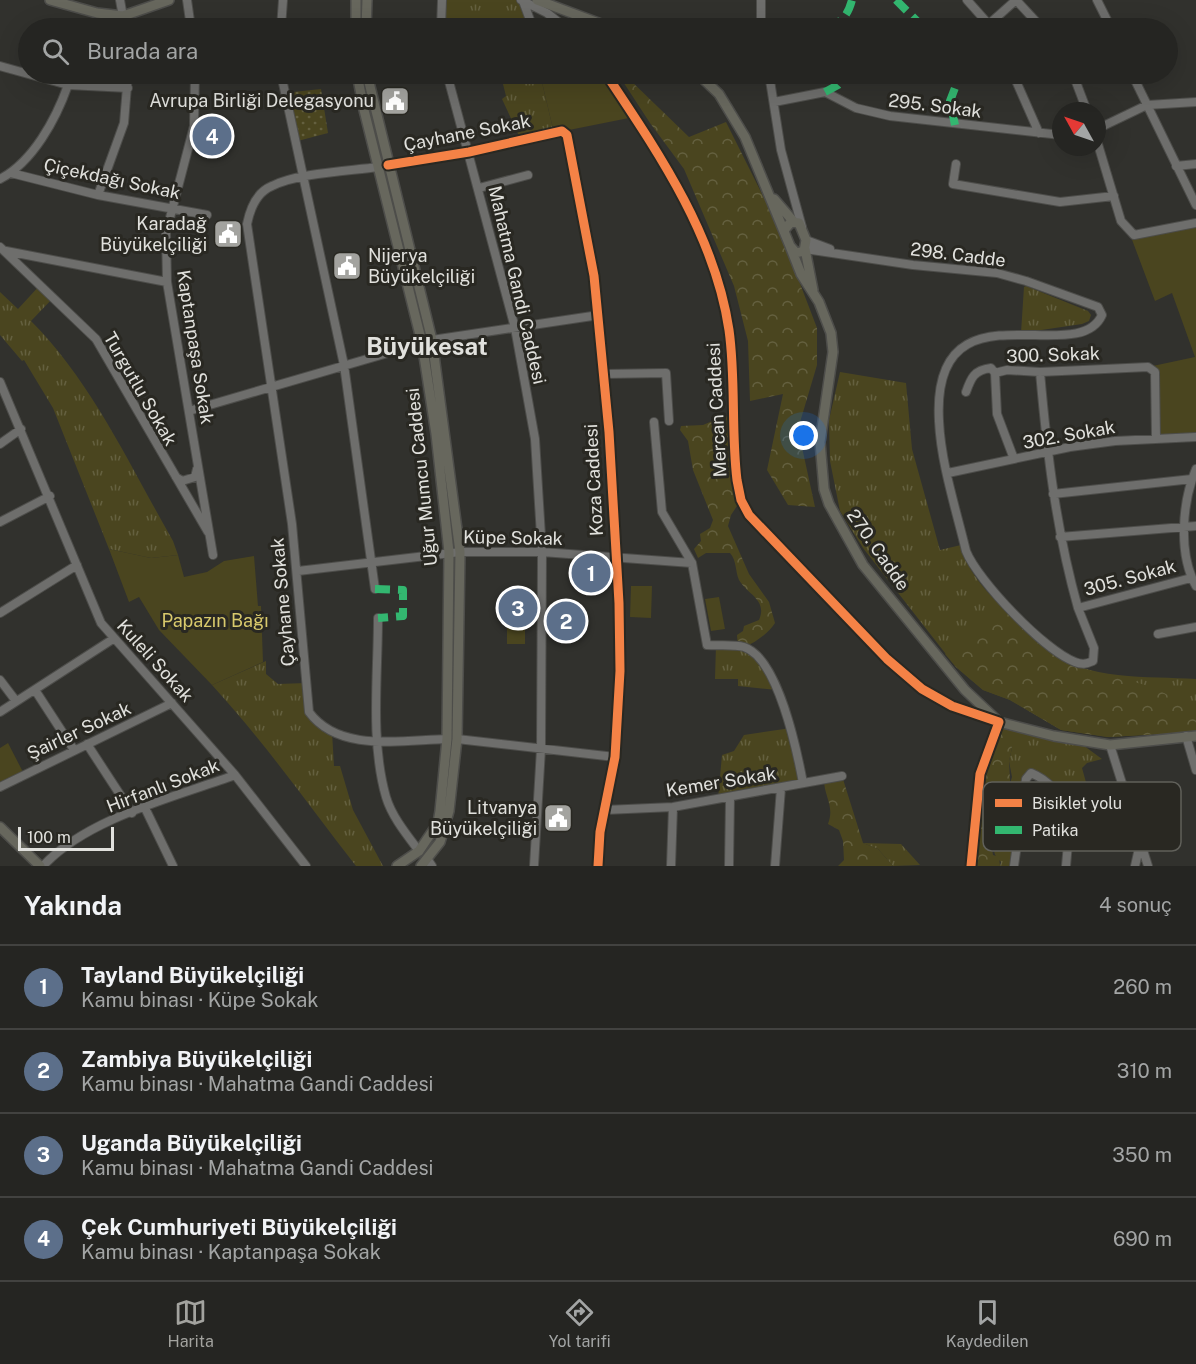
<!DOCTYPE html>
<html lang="tr">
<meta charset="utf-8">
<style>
:root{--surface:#252522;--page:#2d2d2a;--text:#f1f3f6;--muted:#a3a5a5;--line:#424240;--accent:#a3a39f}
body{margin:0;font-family:"Public Sans",sans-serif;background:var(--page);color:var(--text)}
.compass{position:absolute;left:1052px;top:102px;width:54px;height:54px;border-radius:50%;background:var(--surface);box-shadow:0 6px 24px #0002;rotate:310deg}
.scale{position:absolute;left:18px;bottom:15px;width:96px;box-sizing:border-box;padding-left:6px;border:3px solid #e1e1dd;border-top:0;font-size:16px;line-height:21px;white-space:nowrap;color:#e1e1dd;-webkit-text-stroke:4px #292822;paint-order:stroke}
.you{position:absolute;left:804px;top:436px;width:21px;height:21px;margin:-15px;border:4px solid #fff;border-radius:50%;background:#1a73e8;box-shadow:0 0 0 9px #1a73e833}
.badge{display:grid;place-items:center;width:39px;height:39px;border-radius:50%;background:var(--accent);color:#fff;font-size:20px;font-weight:700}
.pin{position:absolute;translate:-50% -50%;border:3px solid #fff;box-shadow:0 2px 6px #0006}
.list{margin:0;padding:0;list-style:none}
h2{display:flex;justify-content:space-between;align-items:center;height:78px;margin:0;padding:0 24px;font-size:26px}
h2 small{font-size:20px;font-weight:400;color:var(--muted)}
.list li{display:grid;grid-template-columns:39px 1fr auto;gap:18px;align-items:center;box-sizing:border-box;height:84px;padding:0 24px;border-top:2px solid var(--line)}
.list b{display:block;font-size:22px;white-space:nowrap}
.list p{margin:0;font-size:20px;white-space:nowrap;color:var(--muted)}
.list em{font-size:20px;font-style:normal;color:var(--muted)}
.icon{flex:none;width:33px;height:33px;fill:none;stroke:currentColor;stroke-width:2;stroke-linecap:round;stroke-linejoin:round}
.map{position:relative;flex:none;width:1196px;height:866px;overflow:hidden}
.search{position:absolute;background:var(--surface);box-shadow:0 6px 24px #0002;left:18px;right:18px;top:18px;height:66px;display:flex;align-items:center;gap:15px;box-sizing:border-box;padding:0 21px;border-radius:33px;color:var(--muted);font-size:22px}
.sheet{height:414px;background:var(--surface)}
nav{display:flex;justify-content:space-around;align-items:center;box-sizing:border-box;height:84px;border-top:2px solid var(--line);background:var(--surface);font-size:16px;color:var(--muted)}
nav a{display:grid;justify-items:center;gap:3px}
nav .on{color:var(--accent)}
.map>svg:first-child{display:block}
.grass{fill:url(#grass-tufts)}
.forest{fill:url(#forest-crowns)}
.park{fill:url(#park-dots)}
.garden{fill:#4a451f}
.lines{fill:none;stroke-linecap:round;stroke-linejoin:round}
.minor-casing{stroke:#4d4d4a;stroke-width:10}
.major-casing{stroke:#4d4d4a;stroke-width:12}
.minor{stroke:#6e6e6c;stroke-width:8}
.major{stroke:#67675d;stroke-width:9}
.quiet{stroke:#33b770;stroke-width:8;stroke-dasharray:15 8;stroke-linecap:butt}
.cycleway-casing{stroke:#292822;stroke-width:13}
.cycleway{stroke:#f48246;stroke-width:9}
.labels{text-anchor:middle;stroke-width:6;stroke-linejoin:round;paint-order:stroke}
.poi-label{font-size:18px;fill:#e1e1dd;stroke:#292822;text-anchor:end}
.street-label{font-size:18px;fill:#e1e1dd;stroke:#292822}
.park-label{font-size:18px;fill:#d8c96c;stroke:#292822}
.district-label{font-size:24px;font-weight:bold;fill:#e1e1dd;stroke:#292822}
.key{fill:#292822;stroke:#60605a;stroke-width:1.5}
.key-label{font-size:16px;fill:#e1e1dd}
</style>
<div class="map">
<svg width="1196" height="866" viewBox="0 0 1196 866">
<defs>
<pattern id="grass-tufts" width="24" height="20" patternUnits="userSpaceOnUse" patternTransform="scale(1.5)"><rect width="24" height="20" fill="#4a451f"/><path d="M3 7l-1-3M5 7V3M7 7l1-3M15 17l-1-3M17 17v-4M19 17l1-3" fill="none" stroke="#64603f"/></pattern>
<pattern id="forest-crowns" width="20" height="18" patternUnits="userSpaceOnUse" patternTransform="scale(1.5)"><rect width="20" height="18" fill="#4a451f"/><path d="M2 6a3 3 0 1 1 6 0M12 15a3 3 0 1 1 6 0" fill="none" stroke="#64603f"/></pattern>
<pattern id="park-dots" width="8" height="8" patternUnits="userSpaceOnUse" patternTransform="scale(1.5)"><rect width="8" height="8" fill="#4a451f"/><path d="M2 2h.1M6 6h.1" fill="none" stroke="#64603f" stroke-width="1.8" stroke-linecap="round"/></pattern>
</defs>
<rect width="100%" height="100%" fill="#31312d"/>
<path class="grass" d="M 442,0 L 521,0 L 533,28 L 441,28 Z
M 508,74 L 540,74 L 554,133 L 521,140 L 502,99 L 506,96 L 503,84 L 512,79 Z
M 41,284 L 54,297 L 31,321 C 92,382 130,466 173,541 L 178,555 L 151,558 L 109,549 L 53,408 L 24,360 L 22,361 L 0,335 L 0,292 L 18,309 Z
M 1026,286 L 1088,311 L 1091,315 L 1089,321 L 1082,324 L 1021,333 L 1024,287 Z
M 840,372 L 906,383 L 912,449 L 940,550 L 961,545 C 966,570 986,591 1003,608 C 1017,622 1030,639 1046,650 C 1087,681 1147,676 1196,679 L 1196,732 L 1108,737 L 1061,730 L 1010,700 L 983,690 L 956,667 L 863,548 L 840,511 L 830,461 L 829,420 Z
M 716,646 C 759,648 757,653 777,690 L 738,686 L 738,679 L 715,679 Z
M 266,661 L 266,674 L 278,684 L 307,683 L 309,712 L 332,732 L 334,766 L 340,766 L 353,810 L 383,866 L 356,866 C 310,807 266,744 212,685 Z
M 999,722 L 1076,740 L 1102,759 L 1087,763 L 1082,768 L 1087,786 L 1084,792 L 1074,795 L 1063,805 L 1053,788 L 1029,775 L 1014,866 L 1000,866 L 1001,862 C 989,851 996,847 999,833 L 994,830 L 995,823 L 1000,818 L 1012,777 L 1009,761 L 1012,748 Z
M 791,728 L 803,783 L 718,799 L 722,755 L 734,751 L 744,735 Z
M 863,843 L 901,844 L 920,865 L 893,866 L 878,849 Z"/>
<path class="forest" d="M 618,74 L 631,74 L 628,78 L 689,137 L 726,122 L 778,226 L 817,328 L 817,365 L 798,429 L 815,507 L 788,505 L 767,470 L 783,394 L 750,401 L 748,341 L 734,286 L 684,169 L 650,123 Z
M 724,416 L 732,417 L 741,500 L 731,515 L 728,526 L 749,574 L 769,602 L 775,623 C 769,633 750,648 738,647 L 737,635 L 743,631 L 744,626 L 759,620 C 768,600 747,594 739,580 C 735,571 737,561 730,553 L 706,553 L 698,558 L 694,549 L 701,541 L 700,534 L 710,528 L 713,520 L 693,470 L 688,441 L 680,430 L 681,426 L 703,425 Z
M 1005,609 L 1046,650 L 1077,667 L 1149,686 L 1179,700 L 1196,712 L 1196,732 L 1108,737 L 1061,730 L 1010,700 L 983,690 L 956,667 L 945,654 Z
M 999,722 L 1008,735 L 1012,748 L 1009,761 L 1011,798 L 1008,812 L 995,823 L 994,830 L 1001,837 L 992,849 L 993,855 L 999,857 L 1000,866 L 971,866 L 978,793 Z
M 842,776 L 863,843 L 878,849 L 893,866 L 838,866 L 844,860 L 843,841 L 839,830 L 828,824 C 835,806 824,797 824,779 Z"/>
<path class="park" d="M 321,89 L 328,133 L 294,142 L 284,93 Z"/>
<path class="garden" d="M 540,74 L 606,74 L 634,117 L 554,133 Z
M 1196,223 L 1196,437 L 1156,439 L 1155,372 L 1148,367 L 1195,357 L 1172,293 L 1155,301 L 1131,237 Z
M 109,549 L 151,558 L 178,555 L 184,577 L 207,572 L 224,561 L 254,556 L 258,606 L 261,606 L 263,662 L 212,685 L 159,630 L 139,597 L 129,602 Z
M 631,586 L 652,586 L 651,618 L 630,617 Z
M 719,597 L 725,629 L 711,631 L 705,599 Z
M 507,620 L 525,620 L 525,644 L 507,644 Z
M 8,743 L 24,774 L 0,787 L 0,748 Z"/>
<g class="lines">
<g class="minor-casing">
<path id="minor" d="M 120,0 L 125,28
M 187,0 L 191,28
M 521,0 L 547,13 L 566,28
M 967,0 L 992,28
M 1016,0 L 1042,28
M 1097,0 L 1111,28
M 523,1 L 533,28
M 989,24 L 1016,0
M 281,28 L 283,0
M 441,28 L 442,0
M 761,28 L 761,0
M 0,66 L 68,85 L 128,88
M 195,74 L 194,126 L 166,233 L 167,282 L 213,555
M 281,74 L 344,365 L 375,589
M 447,74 L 515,328 L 535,439 L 542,552 L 541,749 L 534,866
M 606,74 C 658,152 715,235 729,330 C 736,380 731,431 737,480 L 741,500 L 749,515 L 887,659 L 922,689 L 952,706 L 999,722 L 980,774 L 971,866
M 769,74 L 781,150 L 802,227
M 1013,74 L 1039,133
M 1073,74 L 1087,111
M 1132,74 L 1196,205
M 774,102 L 825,92 L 856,108 L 890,116 L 1061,135
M 1097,129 L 1147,105 L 1196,102
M 1097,141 L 1121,221 L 1134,235 L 1196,223
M 956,164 L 953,184 L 1060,202 L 1114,196
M 388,165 L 469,152 L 562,131 L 567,135 L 594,276 L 609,432 L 619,603 L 620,671 L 615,757 L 600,832 L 598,866
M 1176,166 L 1196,164
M 378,167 C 349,171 297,173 272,186 C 257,192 250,209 247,224 L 292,524 L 309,712 C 339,753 402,740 447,739
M 11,173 L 98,195 L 207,215
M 0,179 C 33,162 56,119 68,85
M 479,188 L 528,175
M 98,195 L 124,123 L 128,74
M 806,240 L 830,249
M 0,247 L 96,339 L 208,532
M 805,249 L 913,265 L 997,273 L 1026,281 L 1098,307 L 1102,315 C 1077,371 931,277 939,421 C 941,464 956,509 966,551 C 978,581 1045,651 1075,662 C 1082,665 1086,664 1093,661 L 1094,648 L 1078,608
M 6,251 L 167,282
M 432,340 L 599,315
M 1040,372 C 1047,452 1056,530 1078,608 L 1191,578
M 995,373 L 997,414 L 1014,459
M 603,374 L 666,373 L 669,421
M 0,382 L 101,623 L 235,775 L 306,866
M 966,392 C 971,378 974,370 991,368 L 995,373 L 1007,370 L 1040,372 L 1148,367 L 1155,372 L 1156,439
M 189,411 L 422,343
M 654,422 L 662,512 L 692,563 L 707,645 C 718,646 733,644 744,647 C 778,658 797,751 803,783
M 0,444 L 21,429
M 1196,469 C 1182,502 1178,554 1196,586
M 948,473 L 1070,447 L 1115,441 L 1196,437
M 176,477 L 182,481 L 195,477 L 197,469
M 1053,494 L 1192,479
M 0,522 L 50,496
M 1060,537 L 1196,526
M 298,571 L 460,552 L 542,552 L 692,563
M 0,613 L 77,565
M 378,618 C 378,676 370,741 386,797 C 392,817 407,835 419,851
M 1158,634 L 1196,627
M 0,680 L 16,701
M 35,690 L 74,750
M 0,712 L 113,639
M 1186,736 L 1196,770
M 457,739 L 615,757
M 87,744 L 132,813
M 1110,745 L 1148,866
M 0,787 L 172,703
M 145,808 L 173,866
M 605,810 L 673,807 L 842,776
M 428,860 L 432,866
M 43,866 C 87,818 175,797 235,775
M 671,866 L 673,807
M 729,866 L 730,798
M 775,866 L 781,788
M 1014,866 L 1026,779 L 1031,773 C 1070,789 1070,831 1066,866
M 1135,866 L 1140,844"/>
</g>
<g class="major-casing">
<path id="major" d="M 50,0 L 97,13 L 123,16 L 169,0
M 537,0 L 612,28
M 356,28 L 356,0
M 366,28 L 367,0
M 357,74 L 364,110 L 422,343 L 436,434 L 449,552 L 447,739 L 440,811 L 438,823 L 419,851 L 397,866
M 367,74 L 432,340 L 460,552 L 457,739 L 449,811 L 440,842 L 421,866
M 698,74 L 719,94 L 745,137 L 790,246 L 796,253 L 804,251 L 806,240 L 799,223 L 791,222 L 785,229
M 774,199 L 793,221
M 790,246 L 801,274 L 819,302 L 831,333 L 833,352 L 820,442 L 824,489 L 829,504 L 863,565 L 965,690 L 999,722 L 1054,736 L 1110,745 L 1196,736
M 805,249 L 813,290
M 0,827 L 40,866"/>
</g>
<use href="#minor" class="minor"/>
<use href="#major" class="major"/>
<path class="quiet" d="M 896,0 L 924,28
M 828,28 C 842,22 848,15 852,0
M 825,92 L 838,85 L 848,74
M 955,125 L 950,101 L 958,80 L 956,74
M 375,589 L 403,590 L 403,616 L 378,618"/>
<g class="cycleway-casing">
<path id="cycleway" d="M 606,74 C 658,152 715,235 729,330 C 736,380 731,431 737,480 L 741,500 L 749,515 L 887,659 L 922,689 L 952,706 L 999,722 L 980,774 L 971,866
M 388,165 L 469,152 L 562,131 L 567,135 L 594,276 L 609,432 L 619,603 L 620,671 L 615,757 L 600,832 L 598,866"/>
</g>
<use href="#cycleway" class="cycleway"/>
</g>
<defs>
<g id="civic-square" transform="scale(1.5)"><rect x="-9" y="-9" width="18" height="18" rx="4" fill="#a3a39f" stroke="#292822"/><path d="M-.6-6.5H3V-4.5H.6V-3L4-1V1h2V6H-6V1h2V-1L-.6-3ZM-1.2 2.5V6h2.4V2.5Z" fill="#fff"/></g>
</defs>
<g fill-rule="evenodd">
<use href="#civic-square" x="395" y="101"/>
<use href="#civic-square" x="228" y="234"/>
<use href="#civic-square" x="347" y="266"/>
<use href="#civic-square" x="558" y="818"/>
</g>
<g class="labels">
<g class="poi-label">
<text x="374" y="107">Avrupa Birliği Delegasyonu</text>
<text x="207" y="230">Karadağ<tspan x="207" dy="21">Büyükelçiliği</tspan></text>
<text x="368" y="262" text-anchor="start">Nijerya<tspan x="368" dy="21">Büyükelçiliği</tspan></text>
<text x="537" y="814">Litvanya<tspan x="537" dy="21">Büyükelçiliği</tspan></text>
</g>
<g class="street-label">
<text transform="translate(935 106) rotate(7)" y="6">295. Sokak</text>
<text transform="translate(467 133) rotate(-11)" y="6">Çayhane Sokak</text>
<text transform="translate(112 179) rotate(12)" y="6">Çiçekdağı Sokak</text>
<text transform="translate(958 255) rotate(7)" y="6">298. Cadde</text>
<text transform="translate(517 285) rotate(77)" y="6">Mahatma Gandi Caddesi</text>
<text transform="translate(195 347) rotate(81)" y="6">Kaptanpaşa Sokak</text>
<text transform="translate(1053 355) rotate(-2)" y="6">300. Sokak</text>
<text transform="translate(140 389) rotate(60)" y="6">Turgutlu Sokak</text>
<text transform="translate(717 410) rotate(-93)" y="6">Mercan Caddesi</text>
<text transform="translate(1069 435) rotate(-10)" y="6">302. Sokak</text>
<text transform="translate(422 477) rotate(-96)" y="6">Uğur Mumcu Caddesi</text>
<text transform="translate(594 480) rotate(-93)" y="6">Koza Caddesi</text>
<text transform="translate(513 538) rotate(1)" y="6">Küpe Sokak</text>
<text transform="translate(878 550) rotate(55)" y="6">270. Cadde</text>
<text transform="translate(1130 578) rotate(-15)" y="6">305. Sokak</text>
<text transform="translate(283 602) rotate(-95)" y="6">Çayhane Sokak</text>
<text transform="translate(155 661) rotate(48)" y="6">Kuleli Sokak</text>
<text transform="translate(79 731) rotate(-25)" y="6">Şairler Sokak</text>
<text transform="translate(721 782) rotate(-9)" y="6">Kemer Sokak</text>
<text transform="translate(163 786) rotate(-21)" y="6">Hirfanlı Sokak</text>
</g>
<g class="park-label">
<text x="215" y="627">Papazın Bağı</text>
</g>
<g class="district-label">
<text x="427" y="355">Büyükesat</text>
</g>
</g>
<rect x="983" y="782" width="198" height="69" rx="9" class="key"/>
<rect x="995" y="799" width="27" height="8" fill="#f48246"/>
<rect x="995" y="826" width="27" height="8" fill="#33b770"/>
<g class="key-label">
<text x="1032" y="809">Bisiklet yolu</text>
<text x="1032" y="836">Patika</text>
</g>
</svg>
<svg class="compass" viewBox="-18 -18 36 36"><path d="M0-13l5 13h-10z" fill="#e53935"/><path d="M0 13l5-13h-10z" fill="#a3a5a5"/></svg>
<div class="scale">100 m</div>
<div class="you"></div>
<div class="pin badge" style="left:591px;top:573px;background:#5c6f8a">1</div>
<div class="pin badge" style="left:566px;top:621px;background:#5c6f8a">2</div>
<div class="pin badge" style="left:518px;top:608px;background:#5c6f8a">3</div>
<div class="pin badge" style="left:212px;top:136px;background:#5c6f8a">4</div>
<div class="search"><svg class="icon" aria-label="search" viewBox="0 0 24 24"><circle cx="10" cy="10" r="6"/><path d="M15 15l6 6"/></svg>Burada ara</div>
</div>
<section class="sheet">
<h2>Yakında<small>4 sonuç</small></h2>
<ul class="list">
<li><span class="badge" style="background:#5c6f8a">1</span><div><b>Tayland Büyükelçiliği</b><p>Kamu binası · Küpe Sokak</p></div><em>260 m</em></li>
<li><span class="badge" style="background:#5c6f8a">2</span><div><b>Zambiya Büyükelçiliği</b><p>Kamu binası · Mahatma Gandi Caddesi</p></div><em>310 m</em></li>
<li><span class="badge" style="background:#5c6f8a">3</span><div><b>Uganda Büyükelçiliği</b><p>Kamu binası · Mahatma Gandi Caddesi</p></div><em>350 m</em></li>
<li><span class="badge" style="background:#5c6f8a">4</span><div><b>Çek Cumhuriyeti Büyükelçiliği</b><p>Kamu binası · Kaptanpaşa Sokak</p></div><em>690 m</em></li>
</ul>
</section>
<nav>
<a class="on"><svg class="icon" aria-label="map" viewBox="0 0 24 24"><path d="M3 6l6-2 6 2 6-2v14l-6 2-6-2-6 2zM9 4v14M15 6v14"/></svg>Harita</a>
<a><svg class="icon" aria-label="directions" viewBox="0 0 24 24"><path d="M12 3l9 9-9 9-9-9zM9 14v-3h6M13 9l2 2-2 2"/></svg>Yol tarifi</a>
<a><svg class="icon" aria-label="saved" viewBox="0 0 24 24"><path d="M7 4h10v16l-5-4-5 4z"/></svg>Kaydedilen</a>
</nav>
